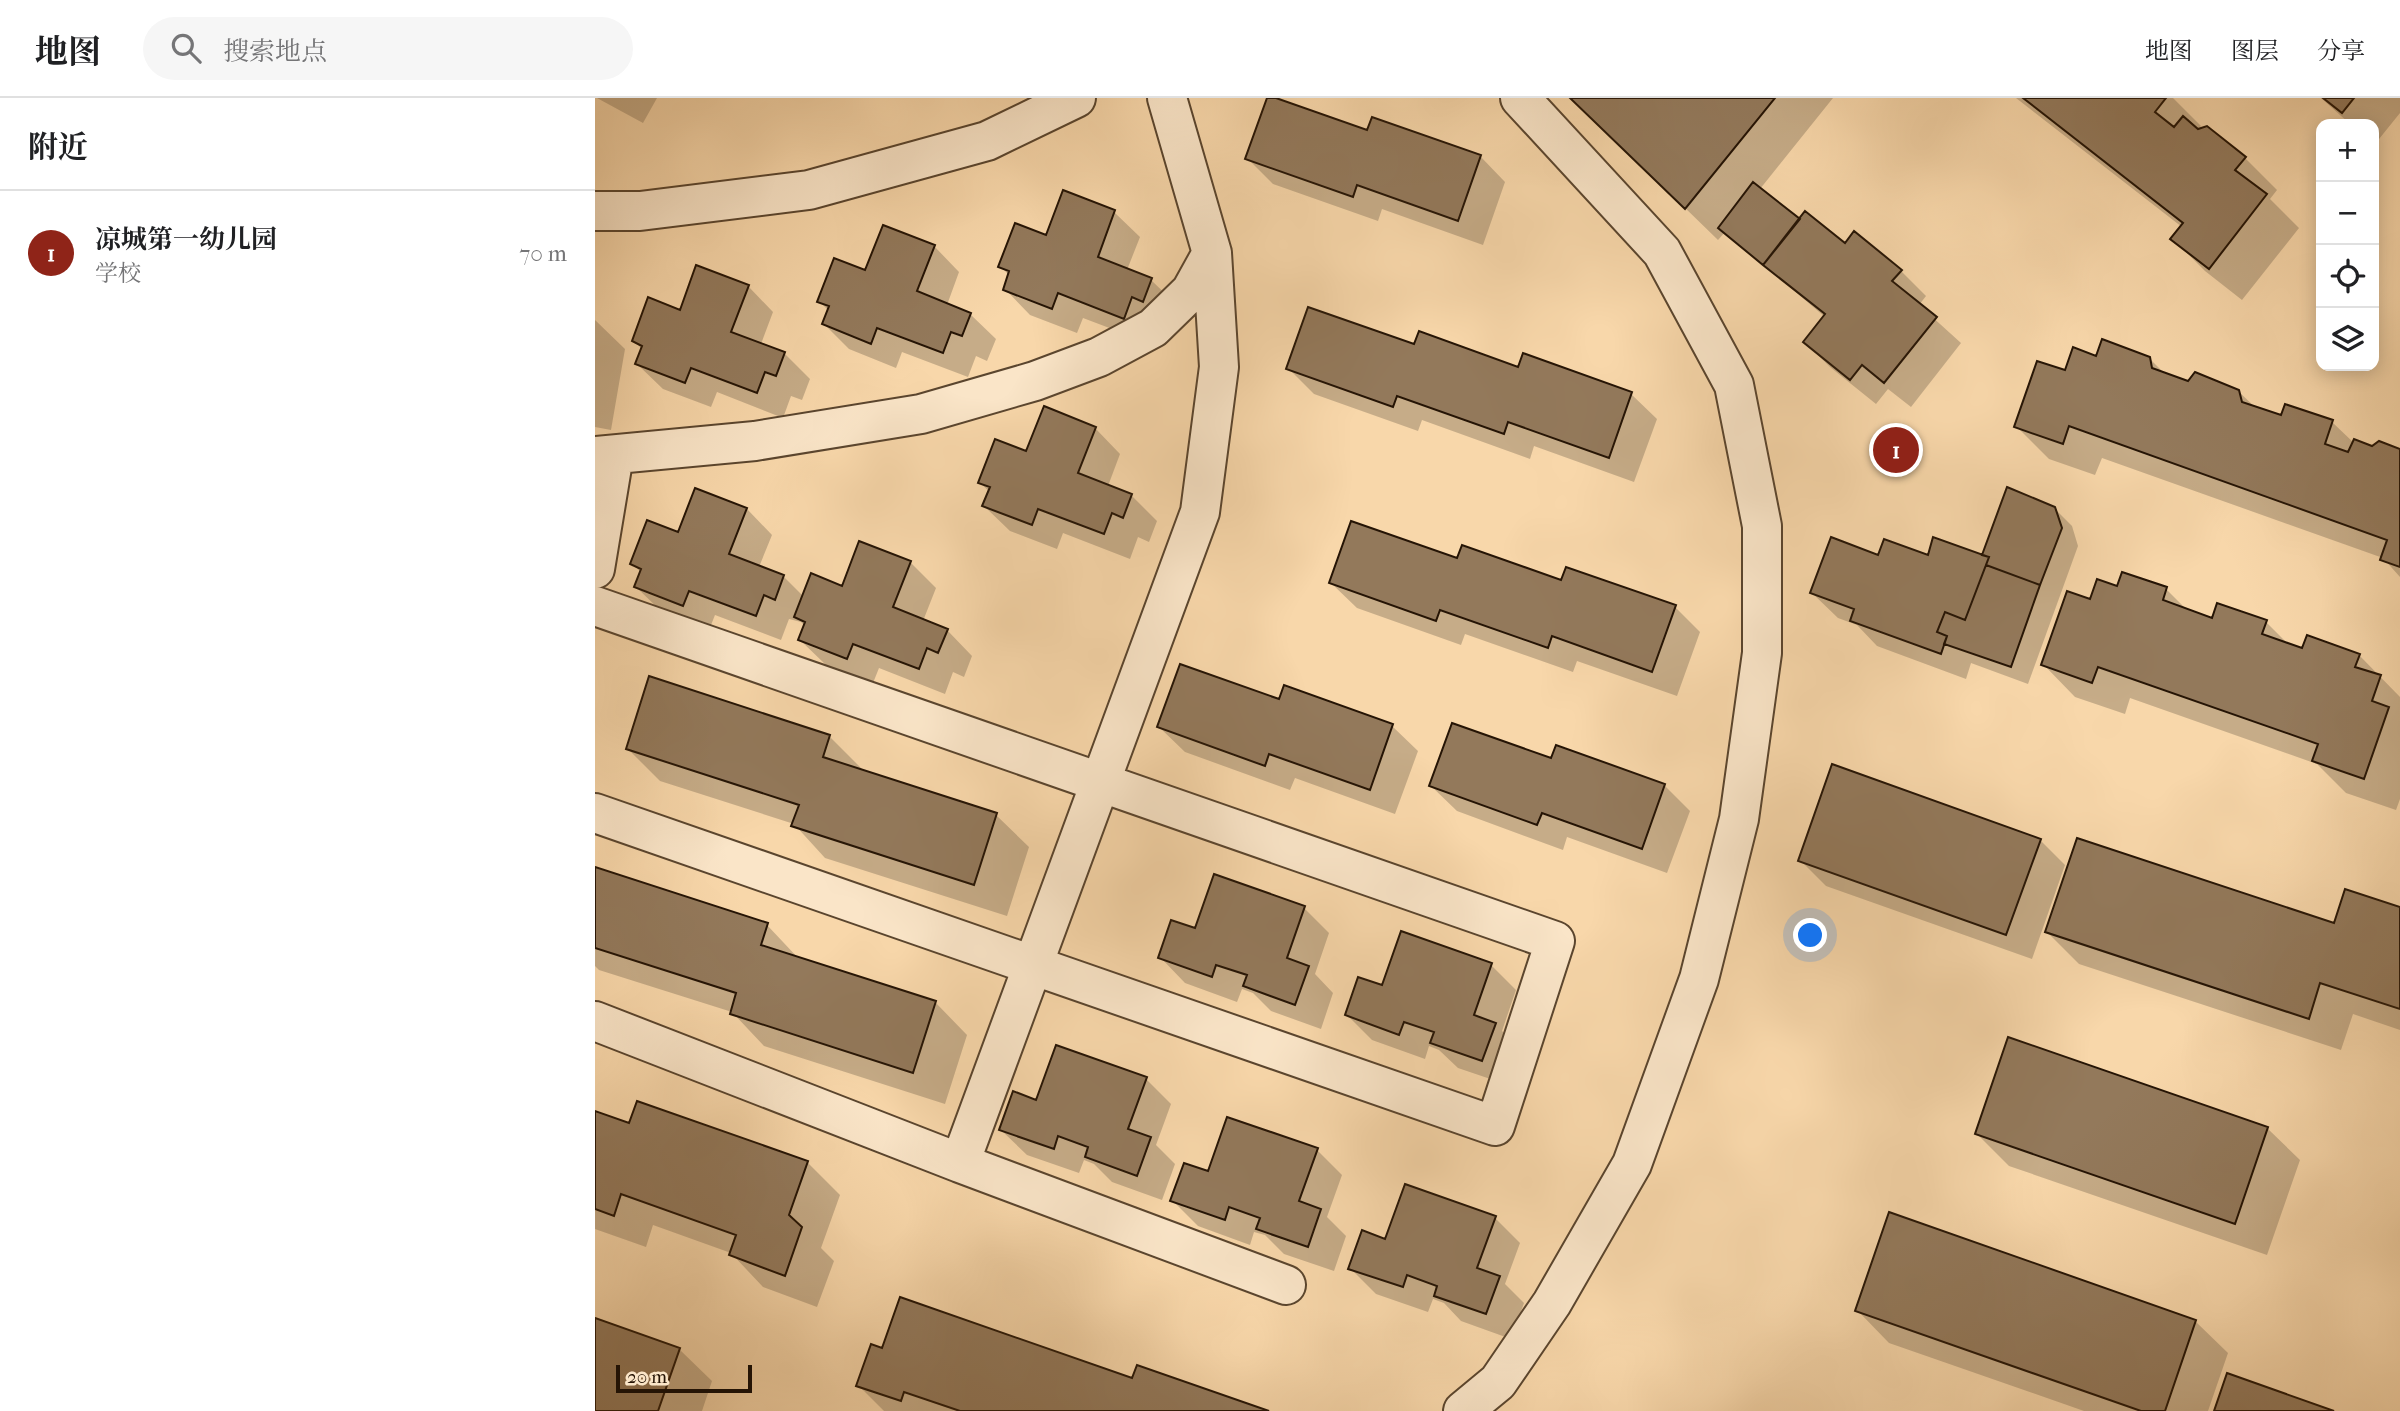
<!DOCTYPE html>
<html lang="zh">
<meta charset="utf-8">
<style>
:root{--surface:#fff;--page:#f6f6f6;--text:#202124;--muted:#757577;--line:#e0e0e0;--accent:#8f2418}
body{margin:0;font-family:"IM FELL French Canon","Noto Serif SC",serif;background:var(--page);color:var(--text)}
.controls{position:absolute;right:21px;top:21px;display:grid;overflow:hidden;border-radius:14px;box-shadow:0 4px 18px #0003}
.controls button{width:63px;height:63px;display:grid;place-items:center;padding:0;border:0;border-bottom:2px solid var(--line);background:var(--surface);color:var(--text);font:35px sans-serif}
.scale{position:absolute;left:21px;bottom:18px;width:136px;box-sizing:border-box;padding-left:7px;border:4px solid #251405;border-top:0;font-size:19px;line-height:24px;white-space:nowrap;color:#251405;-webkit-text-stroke:5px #fae5c8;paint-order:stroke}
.you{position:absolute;left:1216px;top:838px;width:24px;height:24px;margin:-18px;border:5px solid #fff;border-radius:50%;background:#1a73e8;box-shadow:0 0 0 10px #1a73e833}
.badge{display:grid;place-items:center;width:46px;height:46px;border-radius:50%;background:var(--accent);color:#fff;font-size:23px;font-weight:700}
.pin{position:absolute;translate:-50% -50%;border:4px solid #fff;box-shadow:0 2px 7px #0006}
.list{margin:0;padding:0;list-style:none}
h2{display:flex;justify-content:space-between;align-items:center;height:91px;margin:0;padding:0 28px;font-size:30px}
h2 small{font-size:23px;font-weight:400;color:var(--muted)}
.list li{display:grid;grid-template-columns:46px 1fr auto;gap:21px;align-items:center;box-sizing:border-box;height:126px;padding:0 28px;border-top:2px solid var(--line)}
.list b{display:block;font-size:26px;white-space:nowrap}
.list p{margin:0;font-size:23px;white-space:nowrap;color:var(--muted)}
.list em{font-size:23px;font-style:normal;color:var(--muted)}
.icon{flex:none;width:38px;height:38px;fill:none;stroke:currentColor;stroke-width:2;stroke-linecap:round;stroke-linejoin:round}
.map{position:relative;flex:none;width:1805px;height:1313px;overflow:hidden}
header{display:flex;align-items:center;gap:42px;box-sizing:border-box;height:98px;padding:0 35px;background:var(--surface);border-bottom:2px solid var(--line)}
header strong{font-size:33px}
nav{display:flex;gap:38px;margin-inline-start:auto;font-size:24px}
.search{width:490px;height:63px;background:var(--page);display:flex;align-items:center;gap:18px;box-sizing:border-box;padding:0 24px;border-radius:38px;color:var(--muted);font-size:26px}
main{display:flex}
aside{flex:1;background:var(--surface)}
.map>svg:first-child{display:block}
.shadow{fill:#0003}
.building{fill:#93795b;stroke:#251405;stroke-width:2}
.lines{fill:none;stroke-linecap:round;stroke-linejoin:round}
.minor-casing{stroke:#5a452e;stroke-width:42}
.minor{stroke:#fae5c8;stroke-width:38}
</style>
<header>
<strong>地图</strong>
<div class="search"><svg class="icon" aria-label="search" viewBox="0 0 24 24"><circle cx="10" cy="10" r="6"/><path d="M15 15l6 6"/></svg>搜索地点</div>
<nav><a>地图</a><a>图层</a><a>分享</a></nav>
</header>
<main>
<aside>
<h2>附近<small></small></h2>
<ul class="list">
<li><span class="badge">1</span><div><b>凉城第一幼儿园</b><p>学校</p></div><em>70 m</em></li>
</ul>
</aside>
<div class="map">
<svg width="1805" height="1313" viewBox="0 0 1805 1313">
<rect width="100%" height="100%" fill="#f8d7aa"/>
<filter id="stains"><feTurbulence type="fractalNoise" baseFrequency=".00286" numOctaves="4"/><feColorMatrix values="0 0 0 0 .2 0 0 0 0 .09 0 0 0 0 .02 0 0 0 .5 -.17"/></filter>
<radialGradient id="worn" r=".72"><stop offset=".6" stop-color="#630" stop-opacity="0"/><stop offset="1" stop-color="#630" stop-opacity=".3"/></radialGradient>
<path class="shadow" d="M 2,0 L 62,0 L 48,25 Z
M 673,0 L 773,34 L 885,58 L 910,84 L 888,147 L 787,111 L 783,123 L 678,86 L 652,60 Z
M 977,0 L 1238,0 L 1165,91 L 1204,123 L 1250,148 L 1306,173 L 1331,198 L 1324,207 L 1366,245 L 1316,309 L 1293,291 L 1281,306 L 1235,269 L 1210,244 L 1230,219 L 1130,134 L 1123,142 Z
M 1421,0 L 1578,0 L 1606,28 L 1602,33 L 1650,60 L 1682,92 L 1675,101 L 1704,130 L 1647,202 L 1610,173 L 1578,141 L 1587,129 Z
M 1726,0 L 1805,0 L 1805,15 L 1780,46 L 1779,26 L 1755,26 Z
M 519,114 L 545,139 L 532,172 L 556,182 L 582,207 L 554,245 L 488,220 L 482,235 L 435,217 L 410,191 L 414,177 L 405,168 L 452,139 Z
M 339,148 L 364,174 L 352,207 L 375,216 L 401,241 L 392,263 L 381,258 L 373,279 L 307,254 L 301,270 L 254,251 L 229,226 L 234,213 L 224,203 Z
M 153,188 L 178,214 L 166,246 L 189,255 L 215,281 L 207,302 L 196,298 L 188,320 L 122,294 L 116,309 L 68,291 L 42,266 L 48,252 L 39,243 Z
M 0,222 L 30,251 L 16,332 L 0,329 Z
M 820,248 L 1036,296 L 1062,321 L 1039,384 L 939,348 L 935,361 L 827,322 L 823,333 L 719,296 L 693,270 Z
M 1502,260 L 1554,260 L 1571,277 L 1594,285 L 1643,293 L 1661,310 L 1687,320 L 1737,324 L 1759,345 L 1805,352 L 1805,479 L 1788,460 L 1507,360 L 1500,377 L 1454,361 L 1421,328 L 1471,275 Z
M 500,330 L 525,356 L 513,388 L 536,397 L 562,423 L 554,444 L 543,439 L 535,461 L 468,435 L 462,451 L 415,433 L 389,408 L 395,394 L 385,385 L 432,355 Z
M 1459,410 L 1477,428 L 1483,448 L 1433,586 L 1376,565 L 1371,581 L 1282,548 L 1262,527 L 1243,520 L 1217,495 L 1285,460 L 1388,459 Z
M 152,411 L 177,437 L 164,469 L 188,478 L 209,499 L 248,490 L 315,464 L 341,490 L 328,523 L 352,532 L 377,558 L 369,579 L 358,574 L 350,596 L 284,570 L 278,585 L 231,567 L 205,542 L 210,528 L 206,524 L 194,521 L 186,542 L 120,517 L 114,532 L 67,514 L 41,489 L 47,475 L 37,466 L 84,437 Z
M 863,463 L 1080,509 L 1105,534 L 1082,598 L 982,563 L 978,574 L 870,536 L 866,547 L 762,510 L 736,485 Z
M 1523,491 L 1571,491 L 1594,514 L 1618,522 L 1671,524 L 1695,548 L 1708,552 L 1764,557 L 1805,599 L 1805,701 L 1801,712 L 1751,695 L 1722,666 L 1535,600 L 1530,616 L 1480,599 L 1448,566 L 1496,503 Z
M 690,590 L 797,628 L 823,653 L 800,716 L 700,680 L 695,692 L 590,654 L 564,629 L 685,604 Z
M 234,638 L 267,671 L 266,673 L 401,717 L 434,749 L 412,818 L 230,760 L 199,726 L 65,683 L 33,651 Z
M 957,662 L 1069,687 L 1095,713 L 1072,775 L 972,739 L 968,752 L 862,713 L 836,688 Z
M 1445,742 L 1470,767 L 1437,861 L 1231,788 L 1205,762 Z
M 0,771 L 172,827 L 204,861 L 340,904 L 372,937 L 350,1006 L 169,948 L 137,914 L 4,872 L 0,868 Z
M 709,810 L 734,835 L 720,876 L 738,895 L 726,931 L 676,913 L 658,895 L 647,891 L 642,904 L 590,885 L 565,859 L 601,833 Z
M 1805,811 L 1805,932 L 1758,916 L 1746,952 L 1484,866 L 1452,834 L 1740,828 Z
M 896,867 L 921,892 L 907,933 L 925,952 L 913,987 L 863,970 L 844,952 L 834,948 L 830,961 L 777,942 L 752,917 L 788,890 Z
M 551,981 L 576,1006 L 561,1047 L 580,1066 L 567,1102 L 517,1084 L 499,1066 L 489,1062 L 484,1075 L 432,1057 L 406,1032 Z
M 43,1006 L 213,1065 L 245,1097 L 226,1150 L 239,1163 L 222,1209 L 168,1189 L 136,1155 L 58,1127 L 51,1149 L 0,1131 L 0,1015 L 35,1028 Z
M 1672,1030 L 1705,1062 L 1672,1157 L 1414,1068 L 1382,1036 Z
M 722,1052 L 747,1077 L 732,1119 L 751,1138 L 739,1173 L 689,1156 L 670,1137 L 659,1134 L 655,1147 L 603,1128 L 577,1102 Z
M 900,1120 L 925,1145 L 910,1186 L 929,1205 L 916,1241 L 866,1223 L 849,1205 L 838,1201 L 833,1214 L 781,1196 L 755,1170 L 791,1143 Z
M 1262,1212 L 1600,1223 L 1633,1255 L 1613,1313 L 1489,1313 L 1294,1245 Z
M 0,1222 L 84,1251 L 117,1283 L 107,1313 L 0,1313 Z
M 288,1252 L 538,1283 L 669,1313 L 289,1313 L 263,1287 Z"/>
<path class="building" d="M 672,0 L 681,0 L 772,32 L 777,19 L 886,57 L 863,123 L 762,87 L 758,99 L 650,61 Z
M 975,0 L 1180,0 L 1090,111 Z
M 1428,0 L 1571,0 L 1560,14 L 1579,29 L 1588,18 L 1603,31 L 1612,28 L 1651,59 L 1640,72 L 1672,96 L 1614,171 L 1575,141 L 1588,125 Z
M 1728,0 L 1759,0 L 1747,15 Z
M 1158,84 L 1205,121 L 1168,167 L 1123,130 Z
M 468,92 L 520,112 L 503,159 L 557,180 L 548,204 L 537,199 L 529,221 L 463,195 L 457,211 L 408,192 L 414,173 L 403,169 L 420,125 L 451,137 Z
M 1210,113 L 1250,145 L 1259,133 L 1307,172 L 1297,183 L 1342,219 L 1289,285 L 1267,267 L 1255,282 L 1208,244 L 1230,216 L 1168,167 Z
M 288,127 L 340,147 L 322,193 L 376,215 L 367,238 L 356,234 L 348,255 L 282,230 L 276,246 L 227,226 L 234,208 L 222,204 L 239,160 L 270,172 Z
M 101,167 L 154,187 L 136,234 L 190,254 L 181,278 L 170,274 L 162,295 L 96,270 L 90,285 L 40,266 L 47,248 L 37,243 L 53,199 L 85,212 Z
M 713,209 L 819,246 L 824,233 L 923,269 L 928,255 L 1037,294 L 1014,360 L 913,324 L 909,336 L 802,298 L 798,309 L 691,271 Z
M 1507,241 L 1555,259 L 1557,270 L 1593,283 L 1600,274 L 1644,292 L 1647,304 L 1686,317 L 1690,306 L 1738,322 L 1730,346 L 1753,354 L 1759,341 L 1777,348 L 1784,343 L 1805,351 L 1805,469 L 1785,462 L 1792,442 L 1474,328 L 1468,346 L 1419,329 L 1442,263 L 1470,272 L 1478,249 L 1501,258 Z
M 449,308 L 501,329 L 483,375 L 537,396 L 528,420 L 517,415 L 509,436 L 443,411 L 437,427 L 387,408 L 395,389 L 383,385 L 400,341 L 431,353 Z
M 1412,389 L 1460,409 L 1467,430 L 1445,487 L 1391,467 L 1394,459 L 1387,457 Z
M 100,390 L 152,410 L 134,456 L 189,477 L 180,502 L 169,497 L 161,518 L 94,493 L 88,508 L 39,489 L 46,471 L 35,466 L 52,422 L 83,434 Z
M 756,423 L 862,460 L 867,447 L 966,482 L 971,469 L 1081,507 L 1057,574 L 957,538 L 953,550 L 845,512 L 841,523 L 734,485 Z
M 1236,439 L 1283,457 L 1289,441 L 1333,457 L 1338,439 L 1394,459 L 1370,522 L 1350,514 L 1342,534 L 1352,538 L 1346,556 L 1255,523 L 1259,511 L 1215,495 Z
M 264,443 L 316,463 L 298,509 L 353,531 L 343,555 L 332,550 L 324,571 L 258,546 L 252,561 L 203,542 L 210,524 L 199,519 L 216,475 L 247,488 Z
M 1391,467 L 1445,487 L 1416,569 L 1349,546 L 1352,538 L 1342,534 L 1350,514 L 1370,522 Z
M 1527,474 L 1572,489 L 1568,502 L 1617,520 L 1622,505 L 1672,522 L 1667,536 L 1707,550 L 1712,537 L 1765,556 L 1760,569 L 1786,577 L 1777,603 L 1794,609 L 1769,681 L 1717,663 L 1723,646 L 1503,569 L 1497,585 L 1446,567 L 1472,493 L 1495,501 L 1502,481 L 1522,488 Z
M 585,566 L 684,601 L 689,587 L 798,626 L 775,692 L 674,656 L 670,668 L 562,629 Z
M 54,578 L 235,637 L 228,659 L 402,715 L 379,787 L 196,728 L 204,707 L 31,651 Z
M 857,625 L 956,660 L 961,647 L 1070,686 L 1047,751 L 947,715 L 942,727 L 834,688 Z
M 1237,666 L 1446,741 L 1411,837 L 1203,763 Z
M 1482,740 L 1739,825 L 1750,791 L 1805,809 L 1805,911 L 1725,885 L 1714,921 L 1450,834 Z
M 0,769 L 173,825 L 166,847 L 341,903 L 318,975 L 135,916 L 141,895 L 0,850 Z
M 619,776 L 710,808 L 692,860 L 714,868 L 700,907 L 648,888 L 652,877 L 621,867 L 617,879 L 563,860 L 576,822 L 600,830 Z
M 806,833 L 897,865 L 879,917 L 901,925 L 887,963 L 835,945 L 839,934 L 809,924 L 804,937 L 750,917 L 763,879 L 787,887 Z
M 1413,939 L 1673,1029 L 1640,1126 L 1380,1036 Z
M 461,947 L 552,979 L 533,1031 L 556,1039 L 542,1078 L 490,1059 L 493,1049 L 463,1038 L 459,1051 L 404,1032 L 418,993 L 441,1002 Z
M 42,1003 L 213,1063 L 194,1117 L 207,1129 L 190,1178 L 134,1157 L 141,1137 L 26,1096 L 19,1118 L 0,1111 L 0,1013 L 34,1025 Z
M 632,1019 L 723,1050 L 704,1103 L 726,1111 L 713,1149 L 661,1131 L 665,1120 L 634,1109 L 630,1122 L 575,1103 L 589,1065 L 613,1073 Z
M 810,1086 L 901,1118 L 882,1170 L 905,1178 L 891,1216 L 839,1198 L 842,1188 L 812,1177 L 808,1189 L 753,1171 L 767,1132 L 790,1141 Z
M 1294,1114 L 1601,1222 L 1570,1313 L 1546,1313 L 1260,1213 Z
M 305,1199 L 537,1280 L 542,1267 L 674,1313 L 365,1313 L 309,1294 L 306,1303 L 261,1288 L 276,1246 L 287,1250 Z
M 0,1220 L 85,1250 L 63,1313 L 0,1313 Z
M 1632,1275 L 1739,1313 L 1619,1313 Z"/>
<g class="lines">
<g class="minor-casing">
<path id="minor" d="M 0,113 L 45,113 L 214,92 L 392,43 L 481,0
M 617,155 L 624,269 L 605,414 L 365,1065 L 691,1187
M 0,358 L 160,343 L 326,316 L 440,283 L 504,259 L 558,230 L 596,193 L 617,155 L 572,0
M 0,471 L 19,357
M 0,508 L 960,843 L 900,1028 L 0,715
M 0,923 L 365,1065
M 868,1313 L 903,1284 L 957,1205 L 1037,1066 L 1104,881 L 1144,721 L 1167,555 L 1167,428 L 1139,287 L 1067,154 L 925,0"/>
</g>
<use href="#minor" class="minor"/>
</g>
<rect width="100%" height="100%" filter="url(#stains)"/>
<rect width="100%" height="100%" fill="url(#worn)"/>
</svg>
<div class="controls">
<button>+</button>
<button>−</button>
<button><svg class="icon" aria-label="locate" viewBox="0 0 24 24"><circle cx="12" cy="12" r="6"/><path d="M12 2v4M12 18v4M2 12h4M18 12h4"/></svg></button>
<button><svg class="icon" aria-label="layers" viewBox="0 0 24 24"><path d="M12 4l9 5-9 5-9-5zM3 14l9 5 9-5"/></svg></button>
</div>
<div class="scale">20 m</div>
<div class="you"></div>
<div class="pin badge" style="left:1301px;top:352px">1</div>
</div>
</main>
